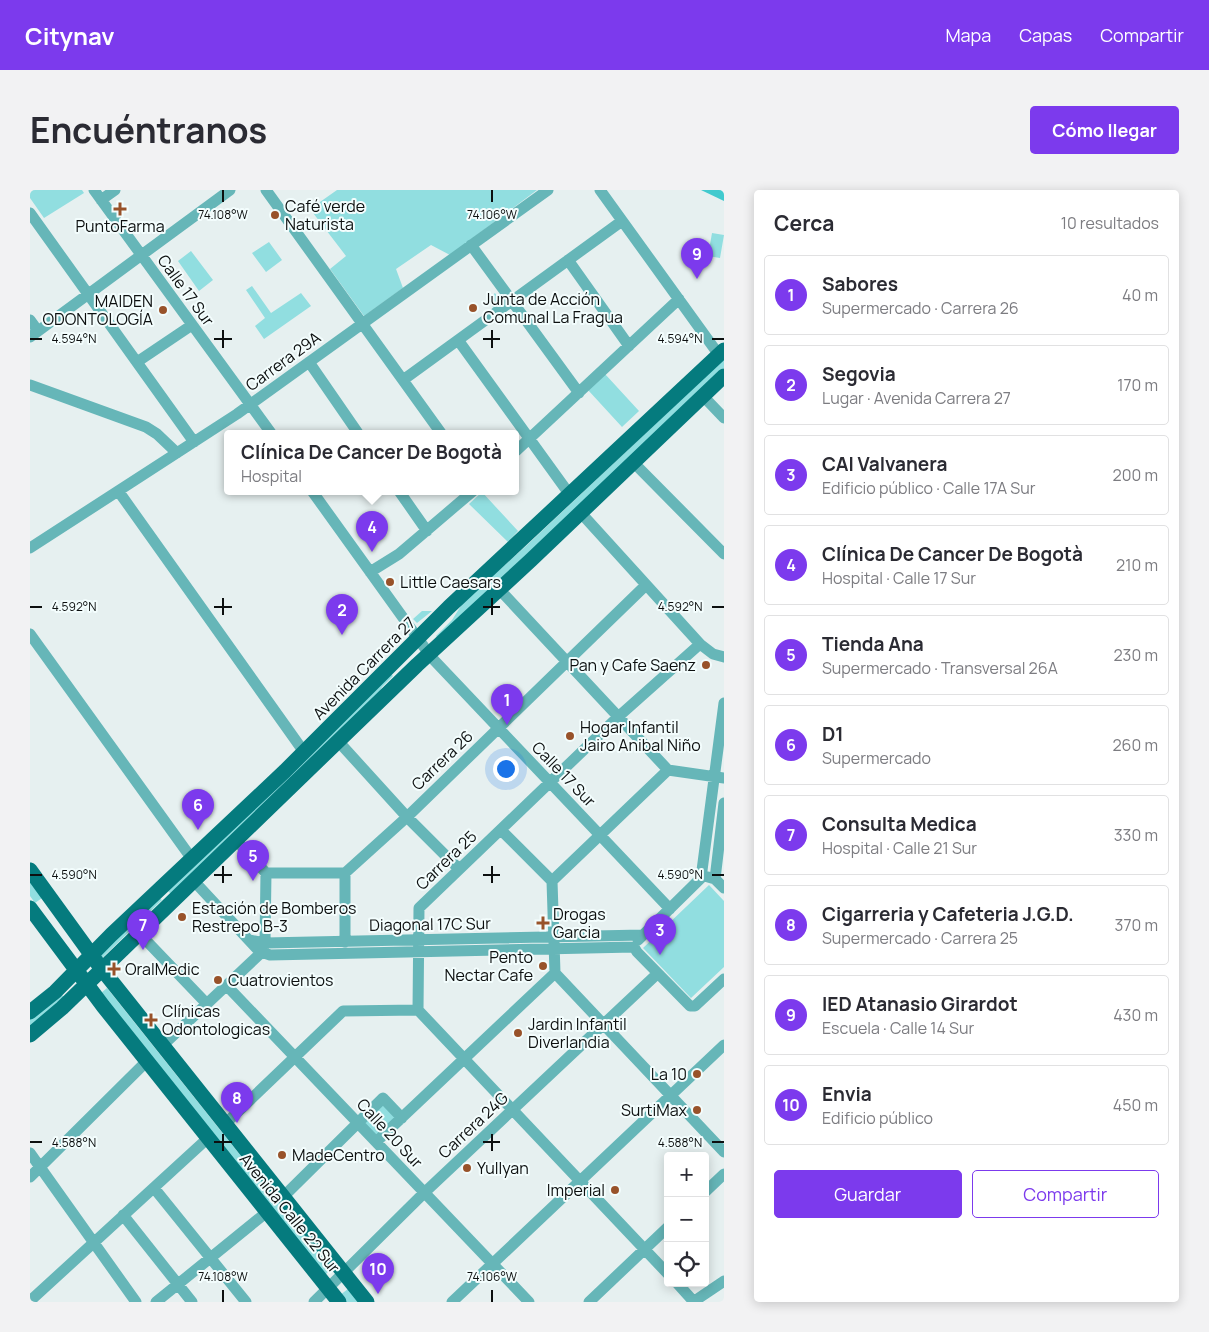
<!DOCTYPE html>
<html lang="es">
<meta charset="utf-8">
<style>
:root{--surface:#fff;--page:#f2f2f3;--text:#2b2b33;--muted:#7c7c81;--line:#e1e1e2;--accent:#7c3aed}
body{margin:0;font-family:Manrope,sans-serif;background:var(--page);color:var(--text)}
.controls{position:absolute;right:15px;bottom:15px;display:grid;overflow:hidden;border-radius:5px;box-shadow:0 2px 12px #0003}
.controls button{width:45px;height:45px;display:grid;place-items:center;padding:0;border:0;border-bottom:1px solid var(--line);background:var(--surface);color:var(--text);font:25px sans-serif}
.you{position:absolute;left:475px;top:578px;width:18px;height:18px;margin:-12px;border:4px solid #fff;border-radius:50%;background:#1a73e8;box-shadow:0 0 0 8px #1a73e833}
.badge{display:grid;place-items:center;width:32px;height:32px;border-radius:50%;background:var(--accent);color:#fff;font-size:16px;font-weight:700}
.pin{position:absolute;translate:-50% -41px;filter:drop-shadow(0 1px 2px #0008)}
.pin::after{content:'';position:absolute;top:26px;width:18px;height:15px;background:inherit;clip-path:polygon(0 0,100% 0,50% 100%)}
.popup{position:absolute;left:194px;top:240px;width:295px;height:65px;box-sizing:border-box;display:grid;place-content:center;border-radius:5px;background:var(--surface);filter:drop-shadow(0 1px 4px #0005);font-size:16px;white-space:nowrap;color:var(--muted)}
.popup b{font-size:19px;color:var(--text)}
.popup::after{content:'';position:absolute;left:50%;top:100%;margin-left:-10px;border:10px solid transparent;border-top-color:var(--surface)}
.list{margin:0;padding:0;list-style:none}
h2{display:flex;justify-content:space-between;align-items:center;height:65px;margin:0;padding:0 20px;font-size:21px}
h2 small{font-size:16px;font-weight:400;color:var(--muted)}
.list li{display:grid;grid-template-columns:32px 1fr auto;gap:15px;align-items:center;box-sizing:border-box;height:80px;margin:0 10px 10px;padding:0 10px;border:1px solid var(--line);border-radius:5px}
.list b{display:block;font-size:19px;white-space:nowrap}
.list p{margin:0;font-size:16px;white-space:nowrap;color:var(--muted)}
.list em{font-size:16px;font-style:normal;color:var(--muted)}
.actions{display:flex;gap:10px;padding:15px 20px}
.actions a{flex:1;padding:11px 0;border:1px solid var(--accent);border-radius:5px;text-align:center;font-size:18px;color:var(--accent)}
.actions .main{background:var(--accent);color:#fff}
.icon{flex:none;width:28px;height:28px;fill:none;stroke:currentColor;stroke-width:2;stroke-linecap:round;stroke-linejoin:round}
.map{position:relative;flex:none;width:694px;height:1112px;overflow:hidden;border-radius:5px}
header{display:flex;align-items:center;gap:30px;box-sizing:border-box;height:70px;padding:0 25px;background:var(--accent);color:#fff}
header strong{font-size:24px}
nav{display:flex;gap:28px;margin-inline-start:auto;font-size:18px}
.intro{display:flex;align-items:center;justify-content:space-between;box-sizing:border-box;height:120px;padding:0 30px}
h1{margin:0;font-size:35px}
.button{padding:12px 22px;border-radius:5px;background:var(--accent);color:#fff;font-size:18px;font-weight:700}
main{display:flex;gap:30px;padding:0 30px}
aside{flex:1;background:var(--surface);border-radius:5px;box-shadow:0 2px 12px #0003}
.map>svg:first-child{display:block}
.green{fill:#91dee0}
.water{fill:#41cace}
.lines{fill:none;stroke-linecap:round;stroke-linejoin:round}
.minor{stroke:#66b6b8;stroke-width:11}
.major{stroke:#057b7e;stroke-width:15}
.ticks{fill:none;stroke:#0c0f0f;stroke-width:2}
.poi-dot{fill:#98522a;stroke:#f3fdfd;stroke-width:2}
.labels{text-anchor:middle;stroke-width:4;stroke-linejoin:round;paint-order:stroke}
.poi-label{font-size:16px;fill:#0c0f0f;stroke:#f3fdfd;text-anchor:start}
.street-label{font-size:16px;fill:#0c0f0f;stroke:#f3fdfd}
.ticks-label{font-size:12px;text-anchor:middle;fill:#0c0f0f;stroke:#f3fdfd;stroke-width:4;stroke-linejoin:round;paint-order:stroke}
</style>
<header>
<strong>Citynav</strong>
<nav><a>Mapa</a><a>Capas</a><a>Compartir</a></nav>
</header>
<div class="intro"><h1>Encuéntranos</h1><a class="button">Cómo llegar</a></div>
<main>
<div class="map">
<svg width="694" height="1112" viewBox="0 0 694 1112">
<rect width="100%" height="100%" fill="#e6f0f0"/>
<path class="green" d="M 0,0 L 52,0 L 54,3 L 14,28 L 0,8 Z
M 307,0 L 507,0 L 420,65 L 401,55 L 366,79 L 373,98 L 334,126 L 300,79 L 316,66 L 280,19 Z
M 682,43 L 694,45 L 690,68 L 678,66 Z
M 239,52 L 252,70 L 236,82 L 222,63 Z
M 161,61 L 183,90 L 169,101 L 148,71 Z
M 222,96 L 241,123 L 271,103 L 281,116 L 234,149 L 225,136 L 235,128 L 216,100 Z
M 465,103 L 471,112 L 463,118 L 459,108 Z
M 694,169 L 694,178 L 408,448 L 406,446 L 422,430 L 434,411 L 496,356 Z
M 575,184 L 609,221 L 592,237 L 558,200 Z
M 452,302 L 488,341 L 478,352 L 439,314 Z
M 392,421 L 402,421 L 387,433 L 383,429 Z
M 361,484 L 363,486 L 352,497 L 349,504 L 141,704 L 137,700 Z
M 0,691 L 12,708 L 5,713 L 0,706 Z
M 679,695 L 694,711 L 694,777 L 661,808 L 613,758 Z
M 128,707 L 132,710 L 71,769 L 68,765 Z
M 77,798 L 301,1079 L 295,1085 L 71,803 Z
M 31,804 L 34,807 L 0,838 L 0,827 Z
M 353,913 L 366,927 L 345,946 L 333,932 Z
M 318,1099 L 329,1112 L 315,1112 L 310,1105 Z"/>
<path class="water" d="M 671,0 L 694,0 L 694,11 Z"/>
<g class="lines">
<path class="minor" d="M 64,0 L 241,243
M 236,0 L 411,243
M 570,0 L 689,165
M 71,10 L 85,0
M 0,23 L 164,252
M 441,55 L 549,203
M 538,70 L 599,156
M 0,130 L 8,141
M 0,147 L 200,0
M 428,150 L 540,305
M 107,172 L 162,135
M 279,172 L 328,243
M 373,190 L 592,31
M 0,195 L 116,237 L 127,244 L 147,263
M 673,206 L 694,228
M 486,261 L 649,109
M 603,272 L 694,364
M 282,301 L 402,468 L 640,719
M 369,301 L 397,341
M 89,302 L 274,562
M 551,323 L 670,454 L 683,464 L 694,467
M 0,358 L 207,224 L 518,0
M 340,382 L 369,364 L 443,301
M 469,399 L 638,580 L 694,588
M 0,444 L 162,669
M 308,551 L 377,627 L 429,679
M 471,640 L 522,691
M 206,650 L 236,683
M 236,683 L 315,683
M 315,683 L 377,627 L 616,395
M 678,687 L 685,689 L 694,698
M 671,688 L 694,513
M 685,689 L 694,613
M 163,690 L 229,761 L 240,765 L 604,757
M 522,691 L 525,783 L 694,962
M 522,691 L 638,580
M 108,742 L 177,814
M 219,750 L 235,753 L 613,745
M 608,750 L 671,688
M 315,752 L 315,683
M 604,757 L 607,762 L 660,816 L 665,816 L 694,789
M 197,796 L 499,1112
M 388,820 L 389,718 L 588,527 L 670,454
M 388,820 L 638,1084
M 132,856 L 232,762 L 235,753 L 236,683
M 195,934 L 313,821 L 388,820
M 346,952 L 525,783
M 0,963 L 106,1112
M 0,987 L 117,871
M 124,998 L 216,1112
M 675,1002 L 694,984
M 253,1007 L 353,908 L 372,928
M 93,1025 L 162,1112
M 647,1093 L 664,1112
M 0,1111 L 178,948
M 126,1112 L 237,1022
M 284,1112 L 394,1003 L 627,784
M 422,1112 L 694,855
M 559,1112 L 638,1037
M 663,1112 L 694,1091"/>
<path class="major" d="M 0,680 L 71,778 L 337,1112
M 0,718 L 73,816 L 309,1112
M 0,822 L 25,802 L 81,745 L 255,581 L 419,417 L 694,160
M 0,845 L 32,818 L 387,475 L 501,370 L 694,186"/>
</g>
<path class="ticks" d="M 193,0 L 193,12M 462,0 L 462,12M 193,140 L 193,158M 462,140 L 462,158M 0,149 L 12,149M 184,149 L 202,149M 453,149 L 470,149M 682,149 L 694,149M 193,408 L 193,425M 462,408 L 462,425M 0,417 L 12,417M 184,417 L 202,417M 453,417 L 470,417M 682,417 L 694,417M 193,676 L 193,693M 462,676 L 462,693M 0,685 L 12,685M 184,685 L 202,685M 453,685 L 470,685M 682,685 L 694,685M 193,944 L 193,961M 462,944 L 462,961M 0,952 L 12,952M 184,952 L 202,952M 453,952 L 470,952M 682,952 L 694,952M 193,1100 L 193,1112M 462,1100 L 462,1112"/>
<g class="poi-dot">
<path d="M87.5 11.5h5v5h5v5h-5v5h-5v-5h-5v-5h5z"/>
<circle cx="245" cy="25" r="5"/>
<circle cx="443" cy="118" r="5"/>
<circle cx="133" cy="120" r="5"/>
<circle cx="360" cy="392" r="5"/>
<circle cx="676" cy="475" r="5"/>
<circle cx="540" cy="546" r="5"/>
<circle cx="152" cy="727" r="5"/>
<path d="M510.5 725.5h5v5h5v5h-5v5h-5v-5h-5v-5h5z"/>
<circle cx="513" cy="776" r="5"/>
<path d="M81.5 771.5h5v5h5v5h-5v5h-5v-5h-5v-5h5z"/>
<circle cx="188" cy="790" r="5"/>
<path d="M118.5 822.5h5v5h5v5h-5v5h-5v-5h-5v-5h5z"/>
<circle cx="488" cy="843" r="5"/>
<circle cx="667" cy="884" r="5"/>
<circle cx="667" cy="920" r="5"/>
<circle cx="252" cy="965" r="5"/>
<circle cx="437" cy="978" r="5"/>
<circle cx="585" cy="1000" r="5"/>
</g>
<g class="labels">
<g class="poi-label">
<text x="255" y="22">Café verde<tspan x="255" dy="18">Naturista</tspan></text>
<text x="90" y="42" text-anchor="middle">PuntoFarma</text>
<text x="453" y="115">Junta de Acción<tspan x="453" dy="18">Comunal La Fragua</tspan></text>
<text x="123" y="117" text-anchor="end">MAIDEN<tspan x="123" dy="18">ODONTOLOGÍA</tspan></text>
<text x="370" y="398">Little Caesars</text>
<text x="666" y="481" text-anchor="end">Pan y Cafe Saenz</text>
<text x="550" y="543">Hogar Infantil<tspan x="550" dy="18">Jairo Anibal Niño</tspan></text>
<text x="162" y="724">Estación de Bomberos<tspan x="162" dy="18">Restrepo B-3</tspan></text>
<text x="523" y="730">Drogas<tspan x="523" dy="18">Garcia</tspan></text>
<text x="503" y="773" text-anchor="end">Pento<tspan x="503" dy="18">Nectar Cafe</tspan></text>
<text x="95" y="785">OralMedic</text>
<text x="198" y="796">Cuatrovientos</text>
<text x="132" y="827">Clínicas<tspan x="132" dy="18">Odontologicas</tspan></text>
<text x="498" y="840">Jardin Infantil<tspan x="498" dy="18">Diverlandia</tspan></text>
<text x="657" y="890" text-anchor="end">La 10</text>
<text x="657" y="926" text-anchor="end">SurtiMax</text>
<text x="262" y="971">MadeCentro</text>
<text x="447" y="984">Yullyan</text>
<text x="575" y="1006" text-anchor="end">Imperial</text>
</g>
<g class="street-label">
<text transform="translate(156 100) rotate(54)" y="6">Calle 17 Sur</text>
<text transform="translate(253 171) rotate(-36)" y="6">Carrera 29A</text>
<text transform="translate(334 478) rotate(-45)" y="6">Avenida Carrera 27</text>
<text transform="translate(412 570) rotate(-44)" y="6">Carrera 26</text>
<text transform="translate(534 584) rotate(46)" y="6">Calle 17 Sur</text>
<text transform="translate(416 670) rotate(-44)" y="6">Carrera 25</text>
<text transform="translate(400 734) rotate(-1)" y="6">Diagonal 17C Sur</text>
<text transform="translate(443 935) rotate(-43)" y="6">Carrera 24G</text>
<text transform="translate(360 943) rotate(47)" y="6">Calle 20 Sur</text>
<text transform="translate(260 1023) rotate(51)" y="6">Avenida Calle 22 Sur</text>
</g>
</g>
<g class="ticks-label">
<text x="193" y="29">74.108°W</text>
<text x="462" y="29">74.106°W</text>
<text x="44" y="153">4.594°N</text>
<text x="650" y="153">4.594°N</text>
<text x="44" y="421">4.592°N</text>
<text x="650" y="421">4.592°N</text>
<text x="44" y="689">4.590°N</text>
<text x="650" y="689">4.590°N</text>
<text x="44" y="957">4.588°N</text>
<text x="650" y="957">4.588°N</text>
<text x="193" y="1091">74.108°W</text>
<text x="462" y="1091">74.106°W</text>
</g>
</svg>
<div class="controls">
<button>+</button>
<button>−</button>
<button><svg class="icon" aria-label="locate" viewBox="0 0 24 24"><circle cx="12" cy="12" r="6"/><path d="M12 2v4M12 18v4M2 12h4M18 12h4"/></svg></button>
</div>
<div class="you"></div>
<div class="pin badge" style="left:477px;top:535px">1</div>
<div class="pin badge" style="left:312px;top:445px">2</div>
<div class="pin badge" style="left:630px;top:765px">3</div>
<div class="pin badge" style="left:342px;top:362px">4</div>
<div class="popup"><b>Clínica De Cancer De Bogotà</b>Hospital</div>
<div class="pin badge" style="left:223px;top:691px">5</div>
<div class="pin badge" style="left:168px;top:640px">6</div>
<div class="pin badge" style="left:113px;top:760px">7</div>
<div class="pin badge" style="left:207px;top:933px">8</div>
<div class="pin badge" style="left:667px;top:89px">9</div>
<div class="pin badge" style="left:348px;top:1104px">10</div>
</div>
<aside>
<h2>Cerca<small>10 resultados</small></h2>
<ul class="list">
<li><span class="badge">1</span><div><b>Sabores</b><p>Supermercado · Carrera 26</p></div><em>40 m</em></li>
<li><span class="badge">2</span><div><b>Segovia</b><p>Lugar · Avenida Carrera 27</p></div><em>170 m</em></li>
<li><span class="badge">3</span><div><b>CAI Valvanera</b><p>Edificio público · Calle 17A Sur</p></div><em>200 m</em></li>
<li><span class="badge">4</span><div><b>Clínica De Cancer De Bogotà</b><p>Hospital · Calle 17 Sur</p></div><em>210 m</em></li>
<li><span class="badge">5</span><div><b>Tienda Ana</b><p>Supermercado · Transversal 26A</p></div><em>230 m</em></li>
<li><span class="badge">6</span><div><b>D1</b><p>Supermercado</p></div><em>260 m</em></li>
<li><span class="badge">7</span><div><b>Consulta Medica</b><p>Hospital · Calle 21 Sur</p></div><em>330 m</em></li>
<li><span class="badge">8</span><div><b>Cigarreria y Cafeteria J.G.D.</b><p>Supermercado · Carrera 25</p></div><em>370 m</em></li>
<li><span class="badge">9</span><div><b>IED Atanasio Girardot</b><p>Escuela · Calle 14 Sur</p></div><em>430 m</em></li>
<li><span class="badge">10</span><div><b>Envia</b><p>Edificio público</p></div><em>450 m</em></li>
</ul>
<div class="actions"><a class="main">Guardar</a><a>Compartir</a></div>
</aside>
</main>
